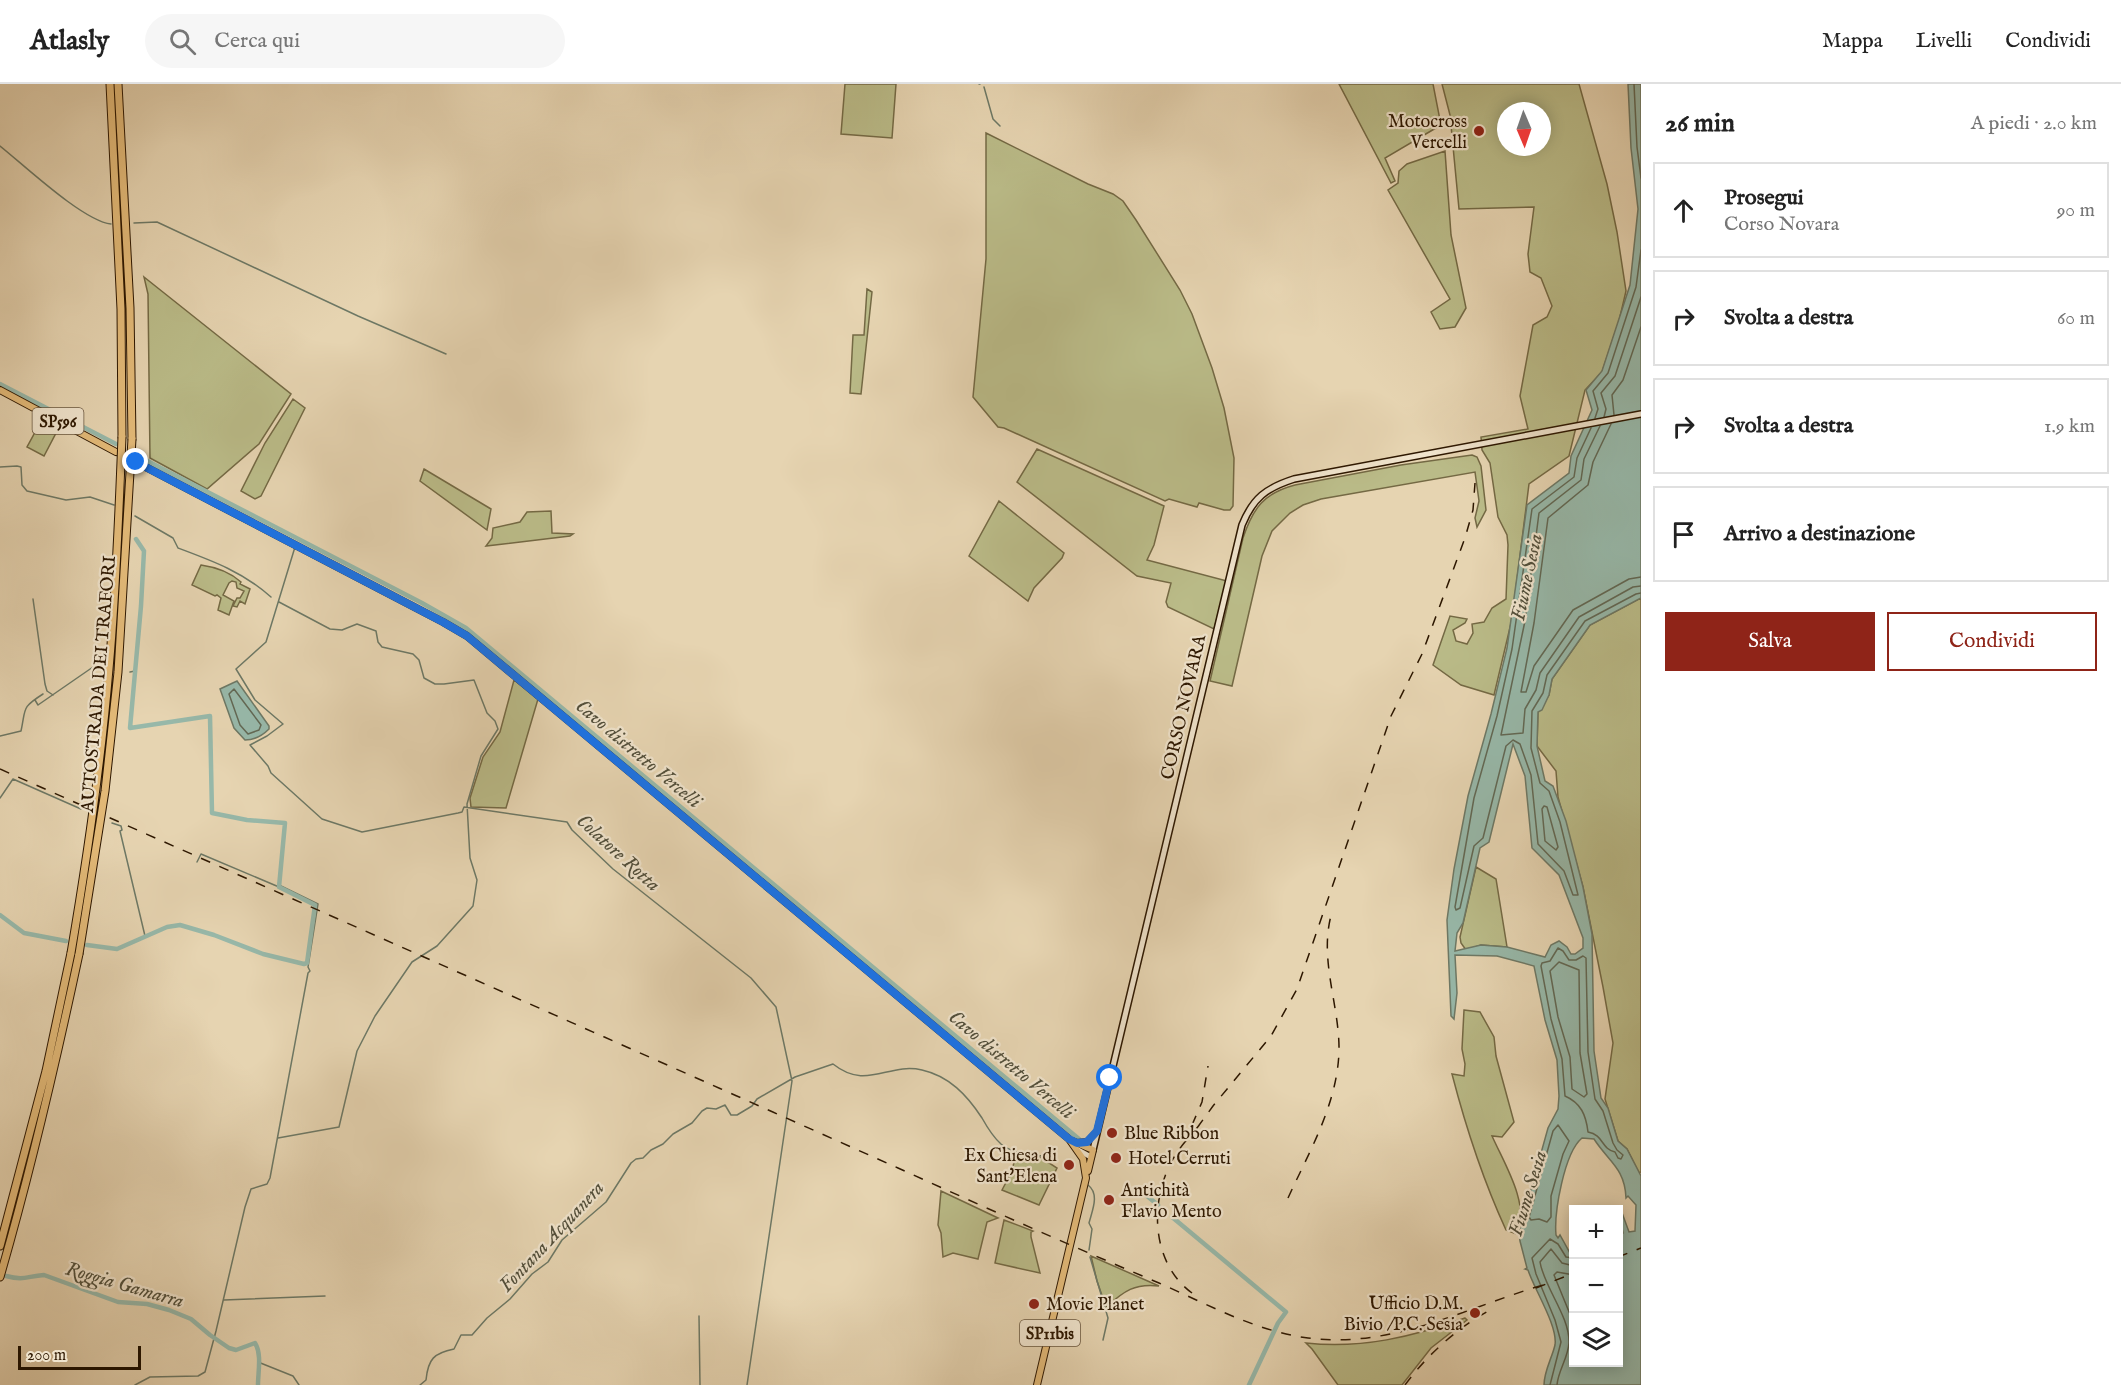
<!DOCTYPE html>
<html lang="it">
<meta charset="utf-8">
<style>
:root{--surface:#fff;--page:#f6f6f6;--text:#222;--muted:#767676;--line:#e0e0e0;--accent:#8f2418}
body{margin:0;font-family:"IM FELL English",serif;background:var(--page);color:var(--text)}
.controls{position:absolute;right:18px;bottom:18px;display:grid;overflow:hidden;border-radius:0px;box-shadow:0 3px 15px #0003}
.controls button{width:54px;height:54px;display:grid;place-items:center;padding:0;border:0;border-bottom:2px solid var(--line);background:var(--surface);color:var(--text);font:30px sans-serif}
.compass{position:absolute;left:1497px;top:18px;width:54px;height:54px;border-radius:50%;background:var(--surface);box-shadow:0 3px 15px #0003;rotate:178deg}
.scale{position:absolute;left:18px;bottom:15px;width:123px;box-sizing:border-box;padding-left:6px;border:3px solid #2d1700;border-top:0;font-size:16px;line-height:21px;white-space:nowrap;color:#2d1700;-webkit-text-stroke:4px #efe3cc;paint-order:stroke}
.stop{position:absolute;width:18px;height:18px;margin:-14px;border:4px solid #1a73e8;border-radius:50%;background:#fff}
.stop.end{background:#1a73e8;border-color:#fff;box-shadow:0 2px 6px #0008}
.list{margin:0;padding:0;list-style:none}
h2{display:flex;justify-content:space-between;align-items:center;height:78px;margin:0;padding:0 24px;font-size:26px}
h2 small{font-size:20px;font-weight:400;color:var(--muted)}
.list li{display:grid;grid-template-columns:39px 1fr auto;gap:18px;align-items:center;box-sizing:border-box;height:96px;margin:0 12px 12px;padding:0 12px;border:2px solid var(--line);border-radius:0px}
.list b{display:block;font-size:22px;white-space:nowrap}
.list p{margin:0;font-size:20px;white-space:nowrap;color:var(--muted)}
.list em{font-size:20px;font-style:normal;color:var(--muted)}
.actions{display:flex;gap:12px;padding:18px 24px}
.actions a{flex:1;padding:14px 0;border:2px solid var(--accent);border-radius:0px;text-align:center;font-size:21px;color:var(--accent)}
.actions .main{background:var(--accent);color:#fff}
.icon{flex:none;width:33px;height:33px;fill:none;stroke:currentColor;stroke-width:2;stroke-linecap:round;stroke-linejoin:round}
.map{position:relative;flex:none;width:1641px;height:1301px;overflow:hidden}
header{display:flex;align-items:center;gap:36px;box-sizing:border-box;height:84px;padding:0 30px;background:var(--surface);border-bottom:2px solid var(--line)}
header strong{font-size:28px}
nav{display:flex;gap:33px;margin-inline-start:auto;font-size:21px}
.search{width:420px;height:54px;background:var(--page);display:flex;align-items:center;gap:15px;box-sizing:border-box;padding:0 21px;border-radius:33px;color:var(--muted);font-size:22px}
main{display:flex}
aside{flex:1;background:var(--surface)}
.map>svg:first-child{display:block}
.green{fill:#babb88;stroke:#746944;stroke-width:1.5;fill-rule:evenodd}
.water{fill:#97b8a9;stroke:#6d7865;stroke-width:1.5;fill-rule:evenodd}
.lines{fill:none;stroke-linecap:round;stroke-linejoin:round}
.shore{stroke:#626854;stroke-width:1.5}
.stream{stroke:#6d7865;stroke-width:1.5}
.canal{stroke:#97b8a9;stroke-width:4.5}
.secondary-casing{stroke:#2d1700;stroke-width:8}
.primary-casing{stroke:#2d1700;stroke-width:8}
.highway-casing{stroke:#2d1700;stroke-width:9}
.secondary{stroke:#efe3cc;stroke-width:5}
.primary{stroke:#e3ba78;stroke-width:6}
.highway{stroke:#e3ba78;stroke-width:7}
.rail{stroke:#2d1700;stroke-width:1.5;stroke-dasharray:10 10;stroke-linecap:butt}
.highway-bridge-casing{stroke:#2d1700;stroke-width:9;stroke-linecap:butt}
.highway-bridge{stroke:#e3ba78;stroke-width:7}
.route{stroke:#1a73e8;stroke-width:8}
.poi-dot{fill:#8f2418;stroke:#efe3cc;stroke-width:2}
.labels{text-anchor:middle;stroke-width:4.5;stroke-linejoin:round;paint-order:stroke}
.shield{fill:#efe3cc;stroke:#67543d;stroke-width:1.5}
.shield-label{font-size:16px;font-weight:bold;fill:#2d1700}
.poi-label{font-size:18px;fill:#2d1700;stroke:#efe3cc;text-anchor:start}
.street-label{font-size:18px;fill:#2d1700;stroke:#efe3cc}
.water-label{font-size:20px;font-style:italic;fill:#524f3b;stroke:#efe3cc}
</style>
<header>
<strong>Atlasly</strong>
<div class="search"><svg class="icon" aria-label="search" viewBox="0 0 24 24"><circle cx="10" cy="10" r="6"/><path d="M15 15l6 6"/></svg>Cerca qui</div>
<nav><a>Mappa</a><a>Livelli</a><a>Condividi</a></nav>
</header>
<main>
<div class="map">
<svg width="1641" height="1301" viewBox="0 0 1641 1301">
<rect width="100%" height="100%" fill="#e6d4b1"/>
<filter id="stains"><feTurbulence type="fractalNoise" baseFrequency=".00333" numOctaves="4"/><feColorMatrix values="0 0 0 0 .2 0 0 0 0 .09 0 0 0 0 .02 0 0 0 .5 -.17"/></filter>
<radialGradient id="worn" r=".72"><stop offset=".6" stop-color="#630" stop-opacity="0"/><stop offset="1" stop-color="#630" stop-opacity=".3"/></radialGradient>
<path class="green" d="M 845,0 L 896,0 L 892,54 L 841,50 Z
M 1339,0 L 1433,0 L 1441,41 L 1385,74 L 1395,97 L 1391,99 Z
M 1442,0 L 1579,0 L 1607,100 L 1617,148 L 1626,207 L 1619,237 L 1602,288 L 1585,306 L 1569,372 L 1529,400 L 1512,535 L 1494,611 L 1461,601 L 1433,581 L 1450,532 L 1467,535 L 1465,539 L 1453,546 L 1456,557 L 1467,560 L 1473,549 L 1472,540 L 1484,538 L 1492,524 L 1506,515 L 1508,461 L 1507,451 L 1498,433 L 1490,379 L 1482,366 L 1481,353 L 1528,345 L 1520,312 L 1533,241 L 1547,233 L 1552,222 L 1541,194 L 1530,188 L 1528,170 L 1534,123 L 1459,125 L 1450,31 ZM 1506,27 L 1542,27 L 1542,63 L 1506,63 Z
M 986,49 L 1088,100 L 1113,110 L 1123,117 L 1136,136 L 1180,206 L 1192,230 L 1212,284 L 1224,324 L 1234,374 L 1233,422 L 1230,426 L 1224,426 L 1199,419 L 1197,423 L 1169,415 L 1165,417 L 1004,344 L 998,343 L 973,313 L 986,175 Z
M 1445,67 L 1451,151 L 1466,224 L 1455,243 L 1440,245 L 1431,228 L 1450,215 L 1388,106 L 1398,99 L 1399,87 L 1407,80 Z
M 144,193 L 291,310 L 259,360 L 207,405 L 150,374 L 148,210 Z
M 867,205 L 872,208 L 861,310 L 850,309 L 853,251 L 864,251 Z
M 293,315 L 305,324 L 261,412 L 255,415 L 241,407 L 265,359 Z
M 39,341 L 56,349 L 44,372 L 27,363 Z
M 1037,365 L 1164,422 L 1154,461 L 1147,476 L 1227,497 L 1214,545 L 1168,523 L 1166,518 L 1171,499 L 1137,492 L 1017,398 Z
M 1472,371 L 1477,373 L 1481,382 L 1486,426 L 1477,443 L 1475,434 L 1479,417 L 1475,388 L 1321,415 L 1303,421 L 1290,429 L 1272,447 L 1262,472 L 1232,602 L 1210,597 L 1243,454 C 1253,424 1264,409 1295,401 L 1401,381 Z
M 424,385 L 491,425 L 487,446 L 420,397 Z
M 999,417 L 1064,469 L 1062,474 L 1034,504 L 1028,517 L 969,472 Z
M 551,427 L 552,449 L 573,450 L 570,452 L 486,462 L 492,454 L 493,444 L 520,438 L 527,428 Z
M 201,481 C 215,483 230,488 241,498 L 240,500 L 250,505 L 245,520 L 240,517 L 237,523 L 233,522 L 237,514 L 240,514 L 244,507 L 237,504 L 236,498 L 232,497 L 229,499 L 223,511 L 234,517 L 229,531 L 218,526 L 221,514 L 217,511 L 215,512 L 192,501 Z
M 1641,514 L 1641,1088 L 1639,1089 L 1627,1065 L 1618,1057 L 1605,1015 L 1613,959 L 1603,903 L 1583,803 L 1558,713 L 1556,687 L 1537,662 L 1538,628 L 1549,611 L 1552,595 L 1590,541 Z
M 514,596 L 538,615 L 506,724 L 471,723 L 470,714 L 483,673 L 500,648 Z
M 1476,783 L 1496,795 L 1507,863 L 1481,861 L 1466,866 L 1461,859 L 1460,853 Z
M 1464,926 L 1480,928 L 1494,953 L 1496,972 L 1514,1038 L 1502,1053 L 1492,1052 C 1506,1083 1528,1117 1519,1151 L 1506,1146 C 1483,1096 1466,1044 1452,990 L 1464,992 L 1465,980 L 1462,965 Z
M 1017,1070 L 1040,1073 L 1057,1084 L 1039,1121 L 1002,1106 L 1010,1091 Z
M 941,1107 L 998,1134 L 987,1138 L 978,1175 L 953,1169 L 943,1173 L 941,1149 L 938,1141 Z
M 1004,1136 L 1033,1147 L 1031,1148 L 1031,1153 L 1040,1189 L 995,1179 Z
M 1091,1172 L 1159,1202 C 1135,1199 1124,1207 1106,1223 L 1097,1197 Z
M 1465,1234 L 1467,1236 L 1431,1264 L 1402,1301 L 1338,1301 L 1312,1265 L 1306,1259 C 1362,1265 1412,1253 1465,1234 Z"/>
<path class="water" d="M 1628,0 L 1641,0 L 1641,514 L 1590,541 L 1552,595 L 1549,611 L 1542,626 L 1538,628 L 1537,662 L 1545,697 L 1553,702 L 1566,737 L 1583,803 L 1592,850 L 1594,967 L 1601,1014 L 1608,1024 L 1618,1057 L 1627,1065 L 1641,1092 L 1641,1301 L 1544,1301 C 1544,1287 1552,1274 1555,1261 C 1558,1242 1534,1205 1528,1186 L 1525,1185 L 1527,1184 L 1520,1157 L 1519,1148 L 1548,1044 L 1558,1025 L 1559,1012 L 1557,976 L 1545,936 L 1534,882 L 1497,872 L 1455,871 L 1457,909 L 1454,935 L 1451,932 L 1447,836 L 1454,785 L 1468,712 L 1491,630 L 1507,564 L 1527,421 L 1569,389 L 1571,372 L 1592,326 L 1586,306 L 1602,287 L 1630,201 L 1638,125 L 1631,64 ZM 1513,660 L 1525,692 L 1532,764 L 1559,791 L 1583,854 L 1583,864 L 1575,870 L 1571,870 L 1567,863 L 1559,857 L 1551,861 L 1545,873 L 1507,863 L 1481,861 L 1455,867 L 1457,849 L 1463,839 L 1480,764 L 1489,758 ZM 1582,1054 L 1594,1055 C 1608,1077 1625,1084 1626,1114 L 1628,1112 L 1636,1121 L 1635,1147 L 1629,1148 L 1621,1126 L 1618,1125 L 1623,1149 L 1618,1151 L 1618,1278 L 1574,1278 L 1573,1168 L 1570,1169 L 1560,1151 L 1558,1154 L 1556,1151 C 1554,1129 1564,1069 1582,1054 Z
M 237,597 L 269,642 L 269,645 C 262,652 255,656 245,656 L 234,644 L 220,605 Z"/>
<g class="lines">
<path class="shore" d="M 1634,0 L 1637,63 L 1641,94
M 1614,331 L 1612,311 L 1623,296 L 1641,243
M 1604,333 L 1606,325 L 1601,309 L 1615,292 L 1641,213
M 1595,334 L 1598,325 L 1593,307 L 1608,289 L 1636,203 L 1641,166
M 1611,340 L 1593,378 L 1588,401 L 1548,434 L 1534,539 L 1521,608 L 1526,608 L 1534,582 L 1573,526 L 1629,495 L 1641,493
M 1600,342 L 1584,375 L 1581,396 L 1539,429 L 1525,537 L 1501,651 L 1523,649 L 1525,625 L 1536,606 L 1540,589 L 1579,533 L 1633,503 L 1641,502
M 1591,344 L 1577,374 L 1574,393 L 1532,425 L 1512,565 L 1497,632 L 1474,714 L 1455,823 L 1456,826 L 1460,824 L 1474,762 L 1483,754 L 1506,662 L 1513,656 L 1520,660 L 1531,691 L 1538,760 L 1564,787 L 1573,811 L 1578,811 L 1560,738 L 1549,707 L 1540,699 L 1531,664 L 1532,627 L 1543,609 L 1547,591 L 1585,537 L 1636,510 L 1641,509
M 234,605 L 261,641 L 259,646 L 248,650 L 240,641 L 229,610 Z
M 1544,722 L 1547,723 L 1558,763 L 1556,766 L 1545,757 L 1542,725 Z
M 1558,864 L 1563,867 L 1569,876 L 1576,876 L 1583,872 L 1586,874 L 1588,968 L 1595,1015 L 1603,1027 L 1613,1059 L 1617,1066 L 1623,1071 L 1621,1075 L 1618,1074 L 1615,1068 C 1601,1065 1604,1051 1588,1048 C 1586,1031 1581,1019 1565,1012 L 1562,975 L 1551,935 L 1541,882 L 1542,879 L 1550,877 Z
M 1559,878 L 1579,886 L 1580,969 L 1587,1010 L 1584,1013 L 1572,1005 L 1570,973 L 1558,933 L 1550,887 Z
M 1558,1041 L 1569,1057 L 1563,1070 L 1551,1112 L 1551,1133 L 1547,1138 L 1539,1135 L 1531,1136 L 1529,1133 L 1553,1047 Z
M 1574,1191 L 1557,1188 L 1554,1191 L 1574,1240
M 1550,1301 L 1561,1258 L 1555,1236 L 1536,1190 L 1532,1174 L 1550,1155 L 1558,1160 L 1566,1173 L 1574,1174
M 1557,1301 C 1558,1287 1568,1274 1569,1259 C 1570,1233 1544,1203 1540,1178 L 1551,1165 L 1562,1179 L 1574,1182"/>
<path class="stream" d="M 979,0 L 980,0
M 984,3 L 993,35 L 1000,42
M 0,62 C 24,81 83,137 111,140
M 134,139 L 157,138 L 358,232 L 446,270
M 0,383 L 17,382 L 21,383 L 22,401 L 27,407 L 66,416 L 90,413 L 114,421
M 135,432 L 173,454 L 178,464 C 213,477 243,488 271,513
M 295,463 L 266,558 L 236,585 L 255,616 L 283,640 L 267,652 L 250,661 L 268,682 L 271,689 L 322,735 L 362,748 L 458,729 L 462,728 L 464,723 L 567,738 L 572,746 L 613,785 L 751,894 L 776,923 L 792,997 L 747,1301
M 33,515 L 45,600 L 47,607 L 53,611
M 130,588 L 135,587
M 35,616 L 38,621 L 93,583 L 99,585
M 0,652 L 21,647 C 26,624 21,624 43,610
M 0,714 L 13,695 L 81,725
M 112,739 L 121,742 L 122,746 L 120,747 L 145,852
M 197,778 L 201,770 L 279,803
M 278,1054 L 339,1043 L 357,967 L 375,932 L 412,878 L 437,862 L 473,822 L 477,796 L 470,774 L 467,720 L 481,672 L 498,645 L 495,637 L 487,629 L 474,596 L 444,600 L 435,600 L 424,594 L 419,576 L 413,570 L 382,563 L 378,558 L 376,547 L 357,540 L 342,546 L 330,545 L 279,518
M 1088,1101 C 1100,1110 1092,1127 1089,1139 L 1092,1145 L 1089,1166
M 1090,1173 L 1108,1234 L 1103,1256
M 224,1216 L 325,1212
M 699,1232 L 700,1301
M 258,1278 L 293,1292 L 299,1301
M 135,1301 L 150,1293 L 198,1292 L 205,1288 L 216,1247 L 245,1123 L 251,1105 L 267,1100 L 270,1094 L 308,889 L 310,887 L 308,883 L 318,820 L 281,802
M 420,1301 L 426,1296 C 428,1275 434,1269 454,1265 L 461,1251 L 472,1251 L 487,1234 L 510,1215 L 532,1190 L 548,1178 L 562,1156 L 606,1118 L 631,1079 L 636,1075 L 643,1074 L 651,1066 L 663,1060 L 673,1050 L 692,1039 L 702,1027 L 707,1024 L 716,1025 L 725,1021 L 731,1031 L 737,1031 L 752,1022 L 757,1015 L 795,993 L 833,980 C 867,1007 888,978 922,986 C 949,992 967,1011 982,1034 C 987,1043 993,1053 1001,1060 C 1013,1070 1035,1072 1050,1072"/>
<path class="canal" d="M 0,300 L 116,360
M 136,371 L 422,519 L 466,544 L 1079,1055
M 0,831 L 24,849 L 66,857
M 87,861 L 117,865 L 167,843 L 180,841 L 214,851 L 263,870 L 304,880 L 307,879 L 315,821 L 279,803 L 285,739 L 247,736 L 212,729 L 210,632 L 130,644 L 141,522 L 144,467 L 136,455
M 1147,1112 L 1158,1121
M 1172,1133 L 1286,1228 L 1278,1239 L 1249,1301
M 6,1192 C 25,1197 27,1192 44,1191 L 118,1218 L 147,1220 L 169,1226 L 191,1235 L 210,1251 L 229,1264 L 236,1266 L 255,1259 C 262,1270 258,1288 258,1301"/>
<g class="secondary-casing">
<path id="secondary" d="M 1077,1059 L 1087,1058 L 1094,1051
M 1078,1066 L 1091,1073
M 1093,1066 L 1242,441 C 1253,414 1266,404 1294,395 L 1641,330"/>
</g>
<g class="primary-casing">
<path id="primary" d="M 0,306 L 116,368
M 136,378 L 443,538 L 467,552 L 1069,1055 L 1083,1075 L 1086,1094 L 1037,1301
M 1072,1057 L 1093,1066 L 1088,1087"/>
</g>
<g class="highway-casing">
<path id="highway" d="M 110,0 L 121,225 L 122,353
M 118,0 L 130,224 L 132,355
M 0,1162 L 46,987 L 71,869
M 0,1193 C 31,1086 56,978 79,870"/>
</g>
<use href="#secondary" class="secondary"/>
<use href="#primary" class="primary"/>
<use href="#highway" class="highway"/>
<path class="rail" d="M 0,685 C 299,818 599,950 898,1084 C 984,1123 1071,1162 1159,1199 C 1207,1220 1255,1247 1308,1254 C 1392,1265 1465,1224 1543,1201
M 1192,1041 L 1202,1018 L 1208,982
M 1197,1044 L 1213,1022 L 1271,952 L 1297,905 L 1391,632 L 1422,570 L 1465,454 L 1473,426 L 1475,399
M 1288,1114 C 1309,1068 1337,1021 1339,968 C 1340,921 1318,875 1332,828
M 1618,1173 L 1641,1164
M 1536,1204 L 1574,1189
M 1192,1209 C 1151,1179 1149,1117 1173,1075 C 1181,1061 1192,1050 1202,1038
M 1405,1301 C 1428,1270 1456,1245 1490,1226"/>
<g class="highway-bridge-casing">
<path id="highway-bridge" d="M 71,869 C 87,775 101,680 109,585 C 116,508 119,431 122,353
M 79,870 L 105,707 L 118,588 L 132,355"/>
</g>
<use href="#highway-bridge" class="highway-bridge"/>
</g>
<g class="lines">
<path class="route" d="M 136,378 L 443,538 L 467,552 L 1069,1055 L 1077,1059 L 1087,1058 L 1097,1047 L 1110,994"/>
</g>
<g class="poi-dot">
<circle cx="1479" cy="47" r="6"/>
<circle cx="1112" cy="1049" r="6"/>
<circle cx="1116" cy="1074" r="6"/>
<circle cx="1069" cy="1081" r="6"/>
<circle cx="1109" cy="1116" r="6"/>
<circle cx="1034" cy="1220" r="6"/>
<circle cx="1475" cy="1229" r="6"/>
</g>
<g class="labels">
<g class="shield">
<rect x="32.5" y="324" width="51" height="26" rx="4.5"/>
<rect x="1020" y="1236" width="60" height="26" rx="4.5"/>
</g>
<g class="shield-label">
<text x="58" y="343">SP596</text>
<text x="1050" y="1255">SP11bis</text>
</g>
<g class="poi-label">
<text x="1467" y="43" text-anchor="end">Motocross<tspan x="1467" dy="21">Vercelli</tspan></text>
<text x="1124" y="1055">Blue Ribbon</text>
<text x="1057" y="1077" text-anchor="end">Ex Chiesa di<tspan x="1057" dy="21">Sant'Elena</tspan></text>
<text x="1128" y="1080">Hotel Cerruti</text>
<text x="1121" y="1112">Antichità<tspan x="1121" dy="21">Flavio Mento</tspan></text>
<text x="1463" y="1225" text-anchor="end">Ufficio D.M.<tspan x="1463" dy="21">Bivio /P.C. Sesia</tspan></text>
<text x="1046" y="1226">Movie Planet</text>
</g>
<g class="street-label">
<text transform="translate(98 600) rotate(-85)" y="6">AUTOSTRADA DEI TRAFORI</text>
<text transform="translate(1183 623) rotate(-77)" y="6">CORSO NOVARA</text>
</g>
<g class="water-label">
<text transform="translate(1526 493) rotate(-78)" y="7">Fiume Sesia</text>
<text transform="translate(639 669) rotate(40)" y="7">Cavo distretto Vercelli</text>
<text transform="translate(619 768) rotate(42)" y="7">Colatore Rotta</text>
<text transform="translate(1012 980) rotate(40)" y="7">Cavo distretto Vercelli</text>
<text transform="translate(1527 1109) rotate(-73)" y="7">Fiume Sesia</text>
<text transform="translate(551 1152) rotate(-47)" y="7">Fontana Acquanera</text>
<text transform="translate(125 1200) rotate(16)" y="7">Roggia Gamarra</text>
</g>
</g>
<rect width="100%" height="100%" filter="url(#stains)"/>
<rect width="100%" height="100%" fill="url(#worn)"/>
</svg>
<div class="controls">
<button>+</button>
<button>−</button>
<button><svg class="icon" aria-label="layers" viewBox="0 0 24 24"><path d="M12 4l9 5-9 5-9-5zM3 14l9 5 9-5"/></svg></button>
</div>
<svg class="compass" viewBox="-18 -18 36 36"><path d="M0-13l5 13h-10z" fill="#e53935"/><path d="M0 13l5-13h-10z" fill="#767676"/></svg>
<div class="scale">200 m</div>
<div class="stop" style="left:1110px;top:994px"></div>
<div class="stop end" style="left:136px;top:378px"></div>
</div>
<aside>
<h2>26 min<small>A piedi · 2.0 km</small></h2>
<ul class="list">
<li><svg class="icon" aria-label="ahead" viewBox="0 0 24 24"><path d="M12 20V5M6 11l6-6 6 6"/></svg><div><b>Prosegui</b><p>Corso Novara</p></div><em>90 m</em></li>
<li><svg class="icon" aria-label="right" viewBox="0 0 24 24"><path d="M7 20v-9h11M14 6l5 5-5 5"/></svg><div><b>Svolta a destra</b></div><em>60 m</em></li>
<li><svg class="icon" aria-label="right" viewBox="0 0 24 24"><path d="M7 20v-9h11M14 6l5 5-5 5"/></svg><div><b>Svolta a destra</b></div><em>1.9 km</em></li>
<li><svg class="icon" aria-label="arrive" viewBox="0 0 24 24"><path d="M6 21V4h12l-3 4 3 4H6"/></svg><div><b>Arrivo a destinazione</b></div></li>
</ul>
<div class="actions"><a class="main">Salva</a><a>Condividi</a></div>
</aside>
</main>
